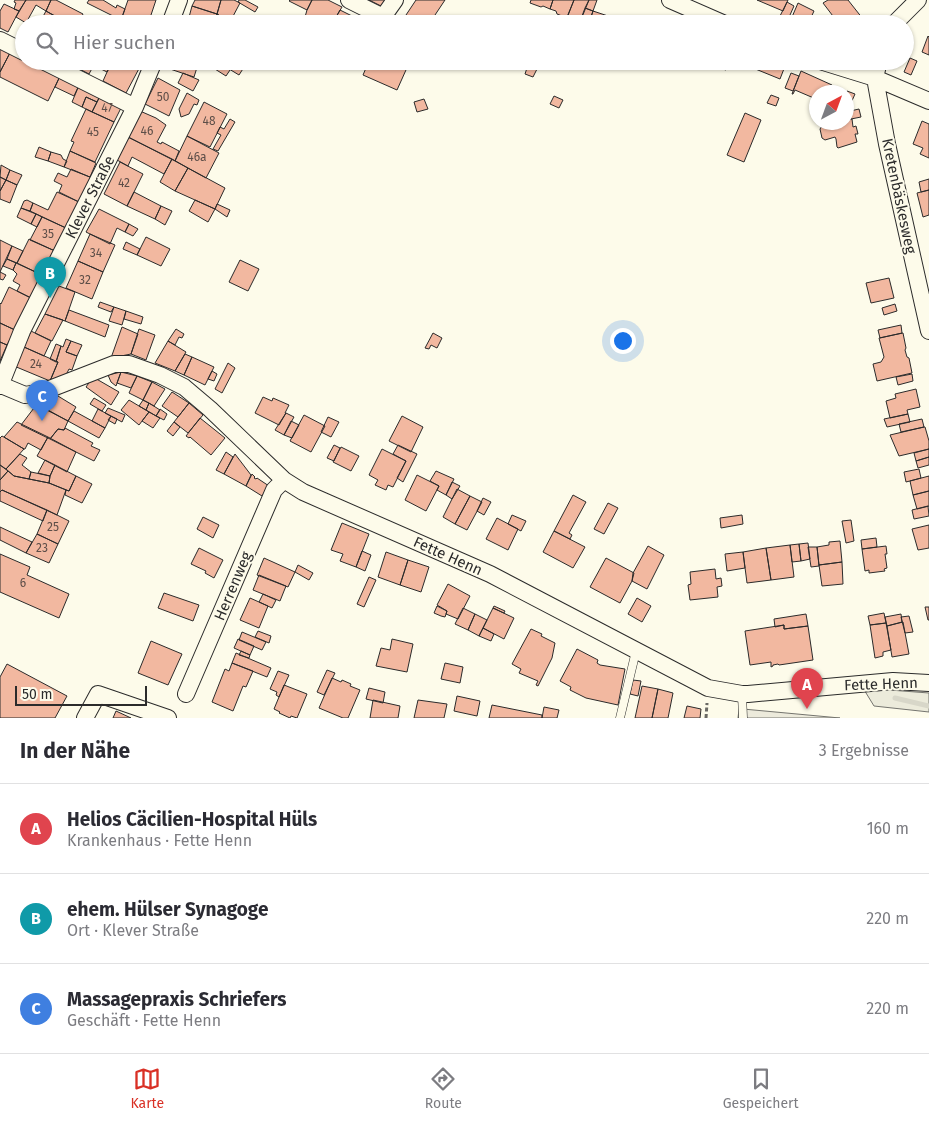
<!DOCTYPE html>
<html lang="de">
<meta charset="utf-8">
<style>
:root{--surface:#fff;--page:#f2f2f3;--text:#2b2b33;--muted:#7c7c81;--line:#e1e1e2;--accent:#d93025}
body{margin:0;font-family:"Fira Sans",sans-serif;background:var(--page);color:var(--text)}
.compass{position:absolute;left:809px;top:85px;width:45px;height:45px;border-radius:50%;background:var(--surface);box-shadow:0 1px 4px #0004;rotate:41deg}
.scale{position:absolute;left:15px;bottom:12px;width:132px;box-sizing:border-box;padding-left:5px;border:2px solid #2b2b2b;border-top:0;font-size:14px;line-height:18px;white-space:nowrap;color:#2b2b2b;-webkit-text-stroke:4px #fdfbea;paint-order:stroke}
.you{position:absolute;left:622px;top:340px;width:18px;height:18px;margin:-12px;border:4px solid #fff;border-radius:50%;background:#1a73e8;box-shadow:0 0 0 8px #1a73e833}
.badge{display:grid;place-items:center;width:32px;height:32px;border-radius:50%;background:var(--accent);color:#fff;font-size:16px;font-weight:700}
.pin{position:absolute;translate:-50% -41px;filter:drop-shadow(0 1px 2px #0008)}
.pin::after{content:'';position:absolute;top:26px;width:18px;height:15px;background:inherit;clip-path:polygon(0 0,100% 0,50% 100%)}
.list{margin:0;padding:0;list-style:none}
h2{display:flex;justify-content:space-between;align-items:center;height:65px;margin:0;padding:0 20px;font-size:21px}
h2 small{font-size:16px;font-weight:400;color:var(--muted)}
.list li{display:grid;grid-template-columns:32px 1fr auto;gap:15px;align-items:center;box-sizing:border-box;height:90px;padding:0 20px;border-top:1px solid var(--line)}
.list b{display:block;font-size:19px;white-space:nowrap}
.list p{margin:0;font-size:16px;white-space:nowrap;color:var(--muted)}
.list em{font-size:16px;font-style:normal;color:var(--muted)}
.icon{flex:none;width:28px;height:28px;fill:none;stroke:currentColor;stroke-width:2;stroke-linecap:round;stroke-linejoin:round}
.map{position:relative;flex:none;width:929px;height:718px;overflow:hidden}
.search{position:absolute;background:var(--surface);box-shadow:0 1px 4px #0004;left:15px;right:15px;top:15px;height:55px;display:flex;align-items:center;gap:12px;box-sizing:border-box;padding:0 18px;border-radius:28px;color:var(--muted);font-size:19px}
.sheet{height:335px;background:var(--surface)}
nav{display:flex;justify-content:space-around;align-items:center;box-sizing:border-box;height:70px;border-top:1px solid var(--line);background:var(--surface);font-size:14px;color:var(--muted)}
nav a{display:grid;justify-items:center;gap:2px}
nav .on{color:var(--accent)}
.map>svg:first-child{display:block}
.green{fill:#ecebdb;stroke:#74746e}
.parking{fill:#eceadb;stroke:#74746e}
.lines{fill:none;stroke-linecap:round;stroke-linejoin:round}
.stream{stroke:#d8d7c9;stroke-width:5}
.building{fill:#f2b8a0;stroke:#2b2b2b}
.lane-casing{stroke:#2b2b2b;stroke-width:9}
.street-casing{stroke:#2b2b2b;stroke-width:18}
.path{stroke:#6a6964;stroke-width:3;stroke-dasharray:4 2.5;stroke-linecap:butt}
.lane{stroke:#fdfbea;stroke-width:8}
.street{stroke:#fdfbea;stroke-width:16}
.labels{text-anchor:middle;stroke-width:4;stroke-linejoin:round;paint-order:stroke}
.number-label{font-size:12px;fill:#5d4e48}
.street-label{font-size:15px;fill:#2b2b2b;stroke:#fdfbea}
</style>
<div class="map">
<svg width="929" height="718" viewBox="0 0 929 718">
<rect width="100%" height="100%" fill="#fdfbea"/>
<path class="green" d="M 863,688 L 929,693 L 929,712 L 874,706 Z"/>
<path class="parking" d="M 739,709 L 743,709 L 840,718 L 738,718 Z"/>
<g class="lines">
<path class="stream" d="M 895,698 L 929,706"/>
</g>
<path class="building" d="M 15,0 L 26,0 L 19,11 L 14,9 L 16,3 L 14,2 Z
M 26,0 L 51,0 L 46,11 L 36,5 L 26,23 L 16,17 Z
M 51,0 L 56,0 L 83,14 L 78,24 L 68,24 L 46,11 Z
M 89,0 L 103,0 L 116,8 L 117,5 L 125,9 L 121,20 L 87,3 Z
M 128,0 L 156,0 L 148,24 L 130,24 L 121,20 Z
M 195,0 L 221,0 L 217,14 L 192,6 Z
M 221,0 L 234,0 L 240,3 L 230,22 L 217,14 Z
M 239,0 L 245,0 L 258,7 L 255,12 L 238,2 Z
M 290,0 L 312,0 L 307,10 L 289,1 Z
M 312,0 L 328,0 L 342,7 L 332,24 L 318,24 L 305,17 L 307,10 Z
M 369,0 L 388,0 L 383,7 Z
M 416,0 L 445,0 L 429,24 L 419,24 L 406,15 Z
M 531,0 L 553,0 L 550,9 L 543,6 L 541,7 L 530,3 Z
M 553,0 L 574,0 L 567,18 L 557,14 L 556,11 L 550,9 Z
M 574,0 L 589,0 L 580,22 L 567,17 Z
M 589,0 L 597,0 L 593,11 L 585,8 Z
M 757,0 L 788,0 L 783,11 Z
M 828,0 L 848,0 L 863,19 L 856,24 L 839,24 L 823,3 Z
M 787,2 L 794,6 L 786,24 L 778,20 Z
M 798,3 L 814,11 L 808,24 L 789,24 Z
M 4,4 L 19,11 L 8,32 L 0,28 L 0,11 Z
M 192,6 L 217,14 L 213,24 L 197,24 L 188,21 Z
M 585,8 L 593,11 L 590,19 L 582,16 Z
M 340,10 L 362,21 L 361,24 L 332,24 Z
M 46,11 L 68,23 L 39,24 Z
M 593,11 L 611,17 L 608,24 L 589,24 Z
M 217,14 L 230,22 L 233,24 L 213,24 Z
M 928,36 L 929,37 L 929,55 L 922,52 Z
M 0,43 L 12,49 L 0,72 Z
M 12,49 L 24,55 L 24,61 L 36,61 L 61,74 L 48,101 L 0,77 L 0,72 Z
M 910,58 L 917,61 L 911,75 L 904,72 Z
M 64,61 L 96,61 L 89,74 Z
M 96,61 L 113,61 L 107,72 L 93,65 Z
M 112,61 L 137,61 L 142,63 L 126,93 L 103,81 Z
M 173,61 L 199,61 L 194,77 L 170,69 Z
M 209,61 L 216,61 L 230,70 L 226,76 L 207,64 Z
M 216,61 L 248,61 L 239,75 Z
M 369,61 L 410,61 L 397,90 L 363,75 Z
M 721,61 L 730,61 L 726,70 L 719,68 Z
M 738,61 L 756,61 L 753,68 Z
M 756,61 L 787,61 L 780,79 L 753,68 Z
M 528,65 L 537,69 L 533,77 L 525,74 Z
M 801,71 L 832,85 L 829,92 L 816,92 L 816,99 L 795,90 L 793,94 L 792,94 Z
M 183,73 L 199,80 L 193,91 L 178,83 Z
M 791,73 L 799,76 L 793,91 L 785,88 Z
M 61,74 L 80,83 L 74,96 L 55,87 Z
M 158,78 L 180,90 L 169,116 L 145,104 Z
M 80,83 L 101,94 L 97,102 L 86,97 L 82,107 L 72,102 Z
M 847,91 L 855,94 L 851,103 L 846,102 Z
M 187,93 L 199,100 L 197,105 L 194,104 L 189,114 L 181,117 L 179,109 Z
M 101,94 L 123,104 L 114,122 L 92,112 Z
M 771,95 L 779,98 L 776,106 L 767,103 Z
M 554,96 L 563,100 L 559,108 L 550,104 Z
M 86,97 L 97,102 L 92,112 L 82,107 Z
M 424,99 L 428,109 L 417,112 L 414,102 Z
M 204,102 L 227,114 L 210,147 L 187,136 Z
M 86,109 L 114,122 L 95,162 L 70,151 L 74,142 L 71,141 Z
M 859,109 L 861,117 L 846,120 L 846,112 Z
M 140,111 L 156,118 L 166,125 L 157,142 L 161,144 L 162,142 L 179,151 L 175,161 L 128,137 Z
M 745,113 L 761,120 L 744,162 L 727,155 Z
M 230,119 L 235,122 L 218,151 L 213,149 L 221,135 L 217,133 L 220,127 L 224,129 Z
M 852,119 L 853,127 L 856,126 L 858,134 L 855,134 L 857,142 L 838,148 L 837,147 L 836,139 L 835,137 L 825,140 L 822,138 L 820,129 L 822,126 L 836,122 L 846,122 L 846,120 Z
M 922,121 L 929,124 L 929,158 L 920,154 L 923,148 L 913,144 Z
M 187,136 L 219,153 L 206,178 L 175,161 Z
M 128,137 L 172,159 L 164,174 L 132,157 L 128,166 L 117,160 Z
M 39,147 L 51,152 L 48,161 L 35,157 Z
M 70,151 L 96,163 L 90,177 L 64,167 Z
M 51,152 L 61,155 L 63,159 L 67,161 L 64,167 L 48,161 Z
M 172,159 L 188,168 L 175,191 L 160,182 Z
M 120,162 L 143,174 L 127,206 L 104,194 Z
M 1,165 L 10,170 L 6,180 L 0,177 Z
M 188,168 L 225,188 L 215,209 L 175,191 Z
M 71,169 L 92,178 L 79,202 L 59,192 L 62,185 L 54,181 L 58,173 L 67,177 Z
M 10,170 L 22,175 L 17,185 L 6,180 Z
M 0,177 L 6,180 L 0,191 Z
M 929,179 L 929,190 L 921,192 L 919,182 Z
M 6,180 L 17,185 L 10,203 L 0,199 L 0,191 Z
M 929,190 L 929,215 L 923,217 L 917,193 Z
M 57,192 L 79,202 L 66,228 L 30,211 L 33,203 L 48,210 Z
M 134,192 L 161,206 L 155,219 L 127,206 Z
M 27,200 L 33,203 L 30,211 L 21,208 L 24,201 Z
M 195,200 L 215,209 L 208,222 L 189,211 Z
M 217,204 L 230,210 L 227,217 L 215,209 Z
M 161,206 L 172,211 L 165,225 L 155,219 Z
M 21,208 L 36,214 L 31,224 L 17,217 Z
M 99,209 L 129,224 L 125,232 L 117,228 L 110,244 L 86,232 Z
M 36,214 L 42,217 L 37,227 L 31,224 Z
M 42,217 L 66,228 L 55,251 L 30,240 Z
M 129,224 L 138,229 L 133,236 L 125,232 Z
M 90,234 L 115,245 L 103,272 L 78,261 Z
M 146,237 L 170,249 L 161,266 L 137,255 Z
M 29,239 L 55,251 L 42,275 L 17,263 Z
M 0,240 L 12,246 L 0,272 Z
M 126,242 L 140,249 L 137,255 L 123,249 Z
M 12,246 L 23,251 L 17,263 L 7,259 Z
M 7,259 L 16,263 L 13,270 L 3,266 Z
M 240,260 L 259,269 L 248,291 L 229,282 Z
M 78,261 L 103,272 L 92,299 L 66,288 Z
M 16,263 L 42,275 L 31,298 L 17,291 L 20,285 L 13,281 L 17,274 L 13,270 Z
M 0,272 L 6,275 L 3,280 L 0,279 Z
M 889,278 L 894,298 L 871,303 L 866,283 Z
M 59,286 L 75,292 L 65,321 L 45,314 Z
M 9,287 L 31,298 L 15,330 L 0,323 L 0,303 L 1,304 Z
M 100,302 L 114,307 L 111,312 L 98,307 Z
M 895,304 L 897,311 L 884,315 L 882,308 Z
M 114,307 L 126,311 L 122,325 L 109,321 Z
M 69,310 L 109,325 L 105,337 L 65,321 Z
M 126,311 L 143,317 L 141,324 L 124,319 Z
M 45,314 L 63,320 L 52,341 L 35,333 Z
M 0,323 L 15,330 L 7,345 L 0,342 Z
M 901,325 L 902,333 L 880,338 L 878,330 Z
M 122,327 L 138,334 L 131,354 L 111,358 Z
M 139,329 L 155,335 L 146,360 L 131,354 Z
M 176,329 L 184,334 L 182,338 L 179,337 L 175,345 L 168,341 Z
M 31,331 L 51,341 L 44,356 L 24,347 Z
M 433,333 L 442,338 L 437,348 L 431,345 L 429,349 L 425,348 Z
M 903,333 L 906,348 L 905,350 L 907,357 L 909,358 L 912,373 L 877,381 L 873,364 L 881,362 L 884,357 L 879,338 Z
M 66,339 L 71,341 L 66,352 L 77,356 L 72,370 L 69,369 L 66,375 L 50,381 L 58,362 L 56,362 L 61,346 L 63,347 Z
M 71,341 L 82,345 L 77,356 L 66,352 Z
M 168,341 L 186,352 L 175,371 L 155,363 Z
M 0,342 L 7,345 L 0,361 Z
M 56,344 L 61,346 L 56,362 L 50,359 Z
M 24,347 L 58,362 L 50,381 L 14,366 Z
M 185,354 L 192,357 L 184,375 L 175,371 Z
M 192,357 L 214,367 L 205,385 L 184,375 Z
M 228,363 L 235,368 L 222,393 L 215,389 Z
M 212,371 L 217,374 L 214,381 L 208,379 Z
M 121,372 L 116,386 L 111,382 L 108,375 Z
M 121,372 L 137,376 L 131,388 L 117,383 Z
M 912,374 L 913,381 L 898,385 L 896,377 Z
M 137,376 L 152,382 L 143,400 L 129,393 Z
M 93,377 L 119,392 L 111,405 L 86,387 Z
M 152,382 L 165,389 L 154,406 L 143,400 Z
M 916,389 L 920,407 L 907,410 L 908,414 L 890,418 L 886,401 L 896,398 L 895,394 Z
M 172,392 L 189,403 L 178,417 L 162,406 Z
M 53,393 L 76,407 L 68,421 L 41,407 Z
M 263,397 L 272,401 L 273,398 L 289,405 L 285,413 L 286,413 L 279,425 L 255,413 Z
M 94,398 L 106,405 L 102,411 L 90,404 Z
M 129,400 L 149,412 L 139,425 L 121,410 Z
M 143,400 L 149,403 L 146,410 L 139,406 Z
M 149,403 L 160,410 L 156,416 L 146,410 Z
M 189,403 L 203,415 L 188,433 L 174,422 Z
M 37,404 L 68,421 L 64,430 L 58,429 L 50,439 L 21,425 Z
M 108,408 L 125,415 L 122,422 L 105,413 Z
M 98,409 L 111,416 L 105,428 L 92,421 Z
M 160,409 L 167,414 L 164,420 L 156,416 Z
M 74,411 L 105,428 L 99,438 L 68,421 Z
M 149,412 L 160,418 L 153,428 L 142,421 Z
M 286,413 L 294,417 L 284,435 L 275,430 Z
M 908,414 L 910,422 L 887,427 L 884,419 Z
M 304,415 L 325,426 L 311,452 L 290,441 Z
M 111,416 L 117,419 L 115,424 L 108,420 Z
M 402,416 L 423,427 L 411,452 L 389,441 Z
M 328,417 L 339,422 L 331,437 L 321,432 Z
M 200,418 L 225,438 L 211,455 L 190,437 L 189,438 L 186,436 Z
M 922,419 L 924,427 L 901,432 L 899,424 Z
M 291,421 L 299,425 L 292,438 L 284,435 Z
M 17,422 L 48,437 L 41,450 L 28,443 L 25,449 L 24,449 L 4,437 Z
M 174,422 L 180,427 L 173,436 L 167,431 Z
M 925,427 L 929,441 L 929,449 L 899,456 L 890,435 L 924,427 Z
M 65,428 L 93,443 L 91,446 L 100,450 L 94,461 L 50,439 L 58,429 L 64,430 Z
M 2,436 L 24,449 L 6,469 L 0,465 L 0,438 Z
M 48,437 L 76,452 L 67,472 L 37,456 Z
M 334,445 L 340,448 L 334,461 L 327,458 Z
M 398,445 L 417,454 L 403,482 L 397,478 L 406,461 L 393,454 Z
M 341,447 L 359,456 L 351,471 L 333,462 Z
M 382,449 L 406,461 L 393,487 L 388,485 L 386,490 L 375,485 L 378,480 L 369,475 Z
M 929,449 L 929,457 L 916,461 L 914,453 Z
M 226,452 L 233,457 L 224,474 L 216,470 Z
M 20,454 L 27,458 L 22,465 L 31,472 L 29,479 L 14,476 L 6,469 Z
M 235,454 L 251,475 L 246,486 L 224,474 Z
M 929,457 L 929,465 L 918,468 L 916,461 Z
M 45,460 L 55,465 L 50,476 L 38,473 Z
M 0,465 L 8,471 L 0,480 Z
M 55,465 L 76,476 L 69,491 L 49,483 L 50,476 Z
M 919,469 L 921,478 L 906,482 L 904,472 Z
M 8,471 L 14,476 L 49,483 L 66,490 L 57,515 L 2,490 L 0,492 L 0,480 Z
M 436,471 L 454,479 L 446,495 L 437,490 L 439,486 L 430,481 Z
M 31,472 L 50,476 L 49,483 L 29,479 Z
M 252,474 L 255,477 L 254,478 L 256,479 L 257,478 L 269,486 L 262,496 L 246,486 Z
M 417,475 L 439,486 L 426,511 L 405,500 Z
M 76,476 L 92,484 L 82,503 L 65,495 L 66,490 L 69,491 Z
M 929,476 L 929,491 L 913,495 L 910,481 Z
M 452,482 L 460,486 L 452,499 L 446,495 Z
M 457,489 L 470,496 L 455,524 L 443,517 Z
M 2,490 L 47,510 L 43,521 L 0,501 L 0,492 Z
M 929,491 L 929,506 L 917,509 L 913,495 Z
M 573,495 L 586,502 L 569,533 L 572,535 L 570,539 L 554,531 Z
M 470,496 L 482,502 L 467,530 L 455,524 Z
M 483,498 L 491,502 L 484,515 L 477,511 Z
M 608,503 L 618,508 L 604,534 L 594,529 Z
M 928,506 L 929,516 L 914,519 L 912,510 Z
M 47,510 L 69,521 L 58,544 L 37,534 Z
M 512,515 L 526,521 L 521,531 L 508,524 Z
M 742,515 L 743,524 L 721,528 L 720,518 Z
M 203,517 L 219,525 L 213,538 L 197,529 Z
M 497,518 L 518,529 L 508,550 L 486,539 Z
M 851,520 L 854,541 L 846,543 L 842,521 Z
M 342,523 L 369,534 L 356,567 L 340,561 L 343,554 L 331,550 Z
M 929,525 L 929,548 L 918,550 L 912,529 Z
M 0,527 L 32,542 L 26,553 L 0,540 Z
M 554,531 L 585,547 L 573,568 L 543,552 Z
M 37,534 L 58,544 L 49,563 L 26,553 Z
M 876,538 L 877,547 L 862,549 L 861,540 Z
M 840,541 L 842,562 L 819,565 L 817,547 L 829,545 L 829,542 Z
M 808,543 L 810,559 L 801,561 L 799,544 Z
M 799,544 L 801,561 L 792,562 L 790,545 Z
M 790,545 L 794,577 L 771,580 L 766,548 Z
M 648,546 L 664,555 L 647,589 L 632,581 L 633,573 Z
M 886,546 L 887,554 L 885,554 L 887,568 L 884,569 L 885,571 L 869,573 L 869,570 L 865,571 L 862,549 Z
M 808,547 L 817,547 L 819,566 L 811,567 Z
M 199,548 L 223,560 L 214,578 L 205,573 L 206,571 L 191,564 Z
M 766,548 L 771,580 L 747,583 L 743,552 Z
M 362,551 L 371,555 L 365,571 L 356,567 Z
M 386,552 L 408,560 L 400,585 L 378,577 Z
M 743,552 L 745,568 L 727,571 L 725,554 Z
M 0,554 L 30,567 L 27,575 L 69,594 L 59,618 L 0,592 Z
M 264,558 L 295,572 L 288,587 L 257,575 Z
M 606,558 L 634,573 L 632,581 L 620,603 L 590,587 Z
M 408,560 L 429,567 L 421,592 L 400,585 Z
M 842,562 L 843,584 L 822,586 L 819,565 Z
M 298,565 L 313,573 L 309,580 L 295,572 Z
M 715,569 L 716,579 L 721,578 L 722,586 L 717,587 L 718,597 L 690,600 L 688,585 L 691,584 L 690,572 Z
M 259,575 L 286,586 L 280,601 L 253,590 Z
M 369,577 L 376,580 L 364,607 L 357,604 Z
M 448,584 L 470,596 L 458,619 L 446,614 L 447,611 L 437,605 Z
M 164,593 L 199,605 L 193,621 L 158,608 Z
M 263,594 L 276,600 L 272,608 L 259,602 Z
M 250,598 L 268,606 L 259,628 L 240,620 Z
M 637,598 L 651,606 L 642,622 L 628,614 Z
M 437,606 L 447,611 L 445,617 L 441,616 L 434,613 Z
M 494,606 L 505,611 L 504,613 L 493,608 Z
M 925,607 L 929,607 L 929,620 L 928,620 Z
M 463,608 L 475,614 L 468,630 L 455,624 Z
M 493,608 L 514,618 L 504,639 L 483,628 Z
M 884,613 L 886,623 L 870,625 L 868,616 Z
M 475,614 L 487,620 L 479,636 L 468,630 Z
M 806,614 L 808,626 L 784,629 L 784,625 L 775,627 L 774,619 Z
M 901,614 L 902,622 L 887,626 L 885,617 Z
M 909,616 L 913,632 L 905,633 L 901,617 Z
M 903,622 L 909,654 L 892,657 L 887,626 Z
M 886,623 L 891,650 L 883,652 L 883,656 L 875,658 L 870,625 Z
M 784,625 L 784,629 L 808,626 L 813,660 L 779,665 L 778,664 L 773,665 L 773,666 L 771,667 L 771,662 L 750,665 L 745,631 Z
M 483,628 L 494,634 L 491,641 L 479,636 Z
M 531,629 L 542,634 L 541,636 L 555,643 L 552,658 L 538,686 L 536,685 L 538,681 L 519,673 L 521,669 L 512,664 Z
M 258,631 L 271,636 L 269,643 L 255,637 Z
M 242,632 L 266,642 L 262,650 L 239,640 Z
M 238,639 L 254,646 L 250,655 L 234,648 Z
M 392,639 L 413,644 L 407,672 L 376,666 L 381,648 L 390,650 Z
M 151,641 L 182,654 L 168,685 L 138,673 Z
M 577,649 L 598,660 L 597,663 L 600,665 L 625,669 L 618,705 L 586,698 L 570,690 L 571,687 L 560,681 Z
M 241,651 L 250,655 L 249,658 L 239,655 Z
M 236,653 L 271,668 L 267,677 L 232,663 Z
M 232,663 L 253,671 L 246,687 L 243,686 L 233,711 L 212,702 L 225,669 L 229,671 Z
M 445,663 L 463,667 L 460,683 L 441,679 Z
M 7,664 L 67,696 L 55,718 L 0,718 L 0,677 Z
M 327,670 L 335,673 L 324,695 L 317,692 Z
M 278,671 L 289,675 L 279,697 L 276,695 L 277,692 L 270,689 Z
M 332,678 L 341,682 L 342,680 L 351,684 L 350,686 L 360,690 L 348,718 L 343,718 L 319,708 Z
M 633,680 L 641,681 L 638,696 L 630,694 Z
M 284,685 L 307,694 L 297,718 L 291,716 L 290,718 L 279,713 L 280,712 L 274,709 Z
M 642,686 L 658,689 L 652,718 L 635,718 Z
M 369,688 L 385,692 L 383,703 L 366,699 Z
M 658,689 L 673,693 L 668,718 L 652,718 Z
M 457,696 L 480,701 L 477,716 L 454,711 Z
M 373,700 L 400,706 L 398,718 L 370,718 Z
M 418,700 L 447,704 L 444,718 L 414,718 Z
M 492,705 L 542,715 L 542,718 L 489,718 Z
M 687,706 L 701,709 L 700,718 L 684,718 Z
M 544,707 L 559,710 L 557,718 L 542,718 Z
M 116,711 L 131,718 L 113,718 Z"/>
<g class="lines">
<g class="lane-casing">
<path id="lane" d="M 742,694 L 743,718
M 620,718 L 636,651"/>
</g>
<g class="street-casing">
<path id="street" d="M 349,0 L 383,17 L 395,0
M 670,0 L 725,24
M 170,24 L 179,0
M 894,24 L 918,0
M 0,40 L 24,52
M 43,61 L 135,107
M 820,61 L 875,78 L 929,101
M 879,61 L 875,78 L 887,144 L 929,331
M 1,385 L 25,395 L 42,392 L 114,364 L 129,364 L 160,375 L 184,387 L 210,409 L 284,480 L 303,492 L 490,574 L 708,688 L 742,694 L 748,694 L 893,681 L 929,683
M 0,386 L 22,331 L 135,107 L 154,61
M 186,694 L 274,490 L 284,480
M 85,718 L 98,694 L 168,718"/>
</g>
<path class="path" d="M 706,718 L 707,703"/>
<use href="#lane" class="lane"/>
<use href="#street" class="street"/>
</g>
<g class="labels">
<g class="number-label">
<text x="163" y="101">50</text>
<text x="107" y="112">47</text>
<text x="209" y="125">48</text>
<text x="147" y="135">46</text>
<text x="93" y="136">45</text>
<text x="197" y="161">46a</text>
<text x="124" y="187">42</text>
<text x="48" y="238">35</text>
<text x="96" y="257">34</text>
<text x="85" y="284">32</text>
<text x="36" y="368">24</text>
<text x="53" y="531">25</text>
<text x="42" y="552">23</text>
<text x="23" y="587">6</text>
</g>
<g class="street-label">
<text transform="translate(899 196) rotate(78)" y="5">Kretenbäskesweg</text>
<text transform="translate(90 197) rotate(-63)" y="5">Klever Straße</text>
<text transform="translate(448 556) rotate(24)" y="5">Fette Henn</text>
<text transform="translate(233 586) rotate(-67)" y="5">Herrenweg</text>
<text transform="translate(881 684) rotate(-2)" y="5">Fette Henn</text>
</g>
</g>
</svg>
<svg class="compass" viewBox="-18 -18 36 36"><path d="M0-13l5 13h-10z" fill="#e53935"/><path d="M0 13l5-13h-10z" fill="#7c7c81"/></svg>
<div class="scale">50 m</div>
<div class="you"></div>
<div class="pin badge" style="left:807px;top:709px;background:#e0444e">A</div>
<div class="pin badge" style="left:50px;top:298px;background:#0f9aa8">B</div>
<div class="pin badge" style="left:42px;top:421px;background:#3f7fe0">C</div>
<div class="search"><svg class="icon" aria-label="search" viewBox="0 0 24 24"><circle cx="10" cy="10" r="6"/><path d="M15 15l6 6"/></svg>Hier suchen</div>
</div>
<section class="sheet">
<h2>In der Nähe<small>3 Ergebnisse</small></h2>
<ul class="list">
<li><span class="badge" style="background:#e0444e">A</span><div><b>Helios Cäcilien-Hospital Hüls</b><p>Krankenhaus · Fette Henn</p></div><em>160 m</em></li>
<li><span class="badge" style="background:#0f9aa8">B</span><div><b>ehem. Hülser Synagoge</b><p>Ort · Klever Straße</p></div><em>220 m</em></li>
<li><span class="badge" style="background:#3f7fe0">C</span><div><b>Massagepraxis Schriefers</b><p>Geschäft · Fette Henn</p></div><em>220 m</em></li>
</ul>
</section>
<nav>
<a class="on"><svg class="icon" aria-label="map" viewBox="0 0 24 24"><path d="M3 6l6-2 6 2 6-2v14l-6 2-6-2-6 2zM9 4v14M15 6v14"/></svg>Karte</a>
<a><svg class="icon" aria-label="directions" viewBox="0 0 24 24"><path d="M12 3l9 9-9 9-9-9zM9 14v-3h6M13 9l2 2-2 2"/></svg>Route</a>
<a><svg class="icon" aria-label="saved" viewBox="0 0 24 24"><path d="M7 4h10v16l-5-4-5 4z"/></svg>Gespeichert</a>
</nav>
